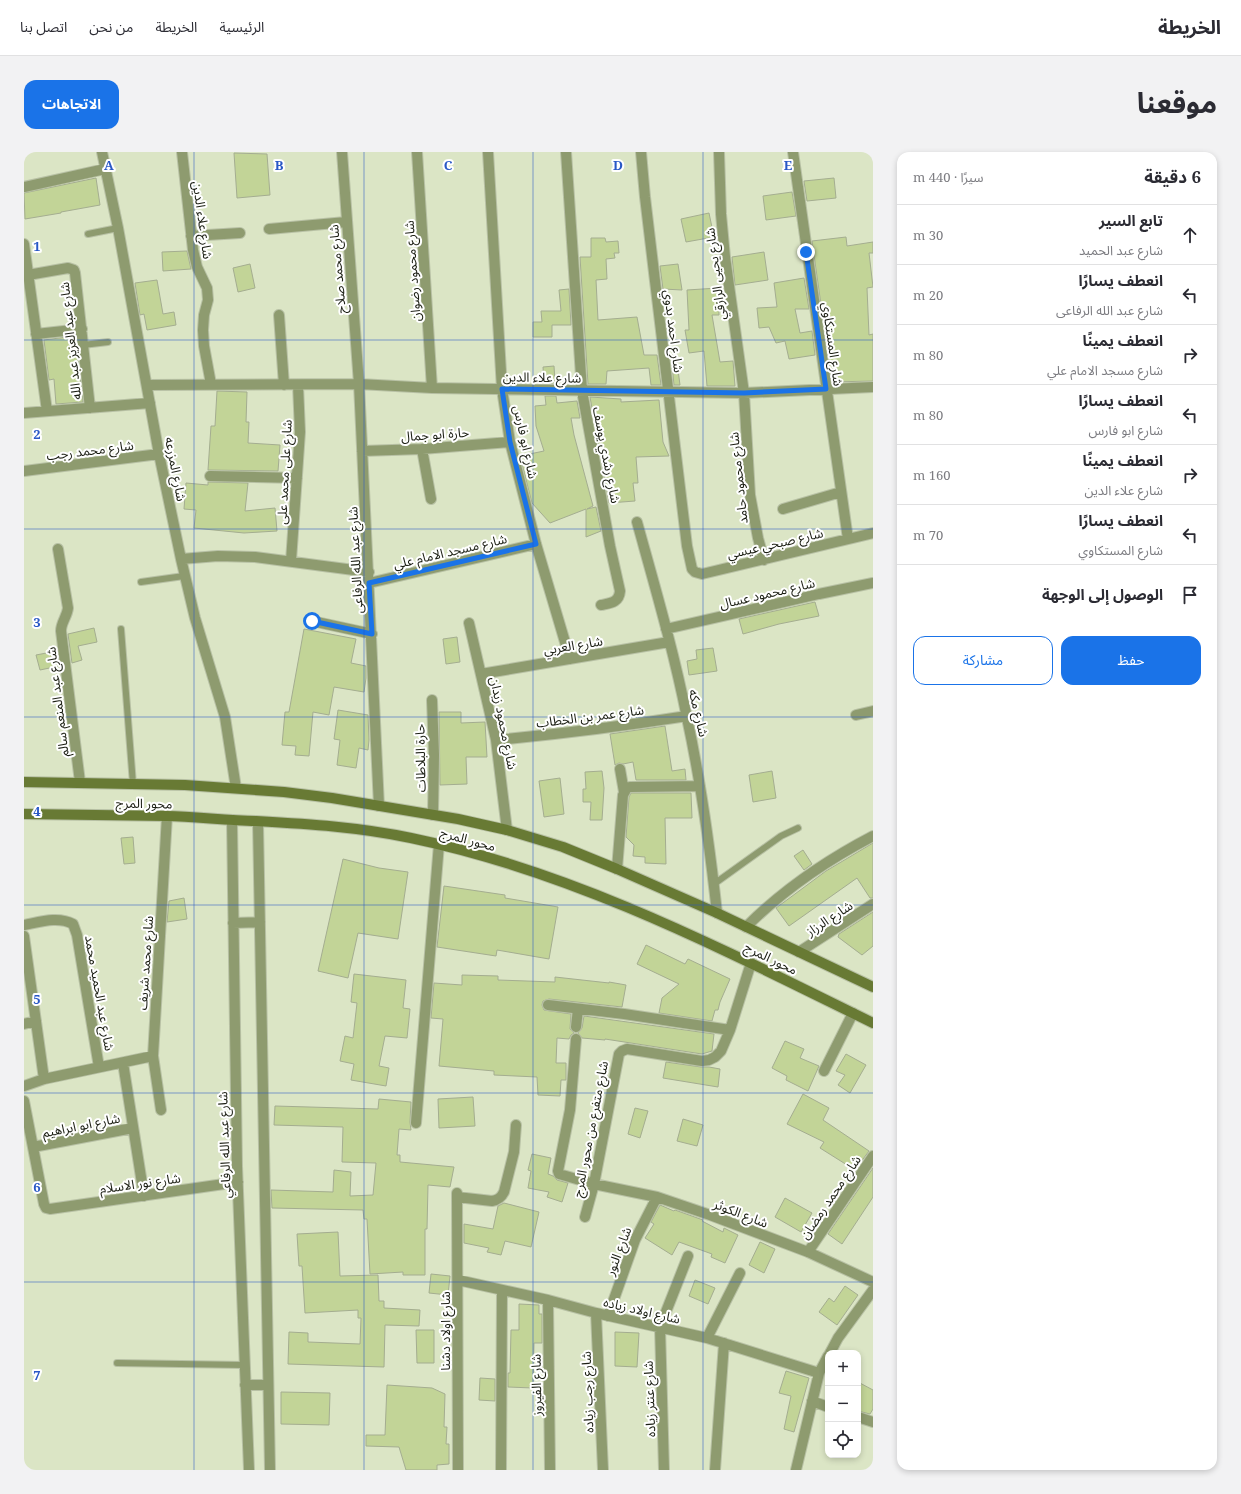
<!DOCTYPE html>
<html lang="ar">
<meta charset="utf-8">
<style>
:root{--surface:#fff;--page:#f2f2f3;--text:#2b2b33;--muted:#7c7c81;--line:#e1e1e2;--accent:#1a73e8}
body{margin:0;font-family:"Noto Serif","Noto Sans Arabic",serif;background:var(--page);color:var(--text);direction:rtl}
.controls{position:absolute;right:12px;bottom:12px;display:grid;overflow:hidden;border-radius:8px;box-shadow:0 2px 6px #0003}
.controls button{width:36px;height:36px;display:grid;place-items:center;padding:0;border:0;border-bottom:1px solid var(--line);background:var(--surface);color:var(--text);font:20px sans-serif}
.stop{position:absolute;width:12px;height:12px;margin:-9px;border:3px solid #1a73e8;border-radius:50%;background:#fff}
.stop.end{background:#1a73e8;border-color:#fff;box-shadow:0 1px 4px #0008}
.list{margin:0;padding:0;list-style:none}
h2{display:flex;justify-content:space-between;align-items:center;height:52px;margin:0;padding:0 16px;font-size:17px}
h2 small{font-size:13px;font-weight:400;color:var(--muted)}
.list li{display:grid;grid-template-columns:26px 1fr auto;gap:12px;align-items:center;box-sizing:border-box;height:60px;padding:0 16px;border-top:1px solid var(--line)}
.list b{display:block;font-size:15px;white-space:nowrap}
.list p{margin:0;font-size:13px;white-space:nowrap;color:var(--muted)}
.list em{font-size:13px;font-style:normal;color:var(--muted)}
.actions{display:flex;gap:8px;padding:12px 16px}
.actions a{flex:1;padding:9px 0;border:1px solid var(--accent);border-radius:12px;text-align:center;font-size:14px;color:var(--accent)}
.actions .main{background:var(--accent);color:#fff}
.icon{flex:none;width:22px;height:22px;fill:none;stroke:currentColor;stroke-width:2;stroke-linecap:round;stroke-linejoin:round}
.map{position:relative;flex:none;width:849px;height:1318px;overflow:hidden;direction:ltr;border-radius:12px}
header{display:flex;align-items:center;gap:24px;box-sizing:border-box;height:56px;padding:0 20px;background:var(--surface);border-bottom:1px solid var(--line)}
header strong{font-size:19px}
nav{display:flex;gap:22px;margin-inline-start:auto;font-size:14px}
.intro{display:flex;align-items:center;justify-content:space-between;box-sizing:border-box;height:96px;padding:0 24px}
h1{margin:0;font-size:28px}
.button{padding:10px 18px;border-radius:12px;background:var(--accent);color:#fff;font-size:14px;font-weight:700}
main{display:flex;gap:24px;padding:0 24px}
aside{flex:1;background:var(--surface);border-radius:12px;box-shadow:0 2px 6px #0003}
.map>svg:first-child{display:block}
.building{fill:#c2d497;stroke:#a4ad90}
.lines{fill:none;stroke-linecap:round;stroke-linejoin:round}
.lane-casing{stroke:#b8c1a5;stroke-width:8}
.street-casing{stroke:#b8c1a5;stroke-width:12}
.secondary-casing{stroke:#b8c1a5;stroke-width:12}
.lane{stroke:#8e9b6f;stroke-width:6}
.street{stroke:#8e9b6f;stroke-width:10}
.secondary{stroke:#687a34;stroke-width:10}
.route{stroke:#1a73e8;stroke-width:5}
.grid{fill:none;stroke:#2958c6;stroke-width:1;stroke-opacity:0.55}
.labels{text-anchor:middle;stroke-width:4;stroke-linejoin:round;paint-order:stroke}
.street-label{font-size:13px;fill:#1b1e13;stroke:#fff}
.grid-label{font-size:13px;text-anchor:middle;font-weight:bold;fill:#2958c6;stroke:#fff;stroke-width:4;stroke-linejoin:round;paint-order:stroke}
</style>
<header>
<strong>الخريطة</strong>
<nav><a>الرئيسية</a><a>الخريطة</a><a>من نحن</a><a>اتصل بنا</a></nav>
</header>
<div class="intro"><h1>موقعنا</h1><a class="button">الاتجاهات</a></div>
<main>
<aside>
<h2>6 دقيقة<small>سيرًا · 440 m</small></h2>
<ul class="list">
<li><svg class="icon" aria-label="ahead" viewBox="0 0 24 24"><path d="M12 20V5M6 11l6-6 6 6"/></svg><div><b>تابع السير</b><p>شارع عبد الحميد</p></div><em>30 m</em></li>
<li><svg class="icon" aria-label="left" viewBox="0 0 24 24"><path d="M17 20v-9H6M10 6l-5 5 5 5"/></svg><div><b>انعطف يسارًا</b><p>شارع عبد الله الرفاعى</p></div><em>20 m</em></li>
<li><svg class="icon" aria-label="right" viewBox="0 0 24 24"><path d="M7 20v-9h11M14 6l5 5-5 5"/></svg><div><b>انعطف يمينًا</b><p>شارع مسجد الامام علي</p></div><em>80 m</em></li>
<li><svg class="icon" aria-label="left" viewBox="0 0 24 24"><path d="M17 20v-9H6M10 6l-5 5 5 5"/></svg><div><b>انعطف يسارًا</b><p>شارع ابو فارس</p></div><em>80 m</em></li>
<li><svg class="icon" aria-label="right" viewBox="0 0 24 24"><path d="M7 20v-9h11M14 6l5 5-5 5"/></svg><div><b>انعطف يمينًا</b><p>شارع علاء الدين</p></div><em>160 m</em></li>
<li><svg class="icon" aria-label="left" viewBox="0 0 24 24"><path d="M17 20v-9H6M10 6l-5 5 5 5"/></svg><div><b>انعطف يسارًا</b><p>شارع المستكاوي</p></div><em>70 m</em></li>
<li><svg class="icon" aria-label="arrive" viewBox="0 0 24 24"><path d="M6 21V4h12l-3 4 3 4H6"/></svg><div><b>الوصول إلى الوجهة</b></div></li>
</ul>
<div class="actions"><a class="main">حفظ</a><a>مشاركة</a></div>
</aside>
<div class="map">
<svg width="849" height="1318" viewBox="0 0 849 1318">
<rect width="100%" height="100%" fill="#dbe5c5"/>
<path class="building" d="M 210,1 L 243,2 L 246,43 L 213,46 Z
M 72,26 L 76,53 L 37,60 L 37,61 L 1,67 L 0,41 Z
M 810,26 L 812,46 L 783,49 L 780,29 Z
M 768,40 L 772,64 L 742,68 L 739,44 Z
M 685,61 L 690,85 L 662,90 L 657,67 Z
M 822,85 L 823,94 L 849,90 L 849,101 L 845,101 L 849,135 L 843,136 L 845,183 L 849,182 L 849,229 L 808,230 L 788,89 Z
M 567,86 L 581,86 L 582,90 L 594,89 L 595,101 L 590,101 L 591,106 L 582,107 L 583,127 L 572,128 L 574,168 L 613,165 L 620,203 L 633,203 L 637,233 L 627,233 L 625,216 L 583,219 L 582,232 L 564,232 L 556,105 L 567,105 Z
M 163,99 L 167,117 L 139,119 L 138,100 Z
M 740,100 L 744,128 L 711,133 L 708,105 Z
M 226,112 L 231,136 L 214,140 L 209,116 Z
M 654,112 L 658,138 L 639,137 L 636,114 Z
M 780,126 L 785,157 L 771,157 L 776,181 L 788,179 L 791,203 L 765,207 L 761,189 L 752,191 L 745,175 L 735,176 L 733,156 L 753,155 L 750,131 Z
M 133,128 L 139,162 L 150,160 L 152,173 L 123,178 L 120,162 L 116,163 L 111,131 Z
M 694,136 L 695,163 L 688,163 L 696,210 L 709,209 L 711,234 L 683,234 L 680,199 L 665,201 L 661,178 L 665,178 L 663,138 Z
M 545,137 L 547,173 L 528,173 L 528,185 L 509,185 L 509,170 L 518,170 L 517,159 L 537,159 L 535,138 Z
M 51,184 L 59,250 L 32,252 L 30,227 L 25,228 L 20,188 Z
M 647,203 L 652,203 L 656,233 L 650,233 Z
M 530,214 L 531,231 L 520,231 L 519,215 Z
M 193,239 L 223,240 L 222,270 L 225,270 L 224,291 L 256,293 L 254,319 L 184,318 L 187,274 L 191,274 Z
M 521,244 L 532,244 L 533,251 L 553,249 L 556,266 L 547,266 L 550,283 L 569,354 L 563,357 L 572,355 L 577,379 L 562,385 L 562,357 L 526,371 L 508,351 L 496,304 L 520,299 L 512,274 L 511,254 L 522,253 Z
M 566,245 L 597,247 L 597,250 L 635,248 L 639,290 L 645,304 L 612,305 L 614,331 L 609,331 L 611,349 L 585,351 Z
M 184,330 L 224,331 L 221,359 L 251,356 L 253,379 L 220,381 L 170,376 L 172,358 L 160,357 L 162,331 L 184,333 Z
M 791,450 L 795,464 L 755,472 L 719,482 L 715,467 Z
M 70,476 L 73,490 L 54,494 L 58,508 L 48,511 L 44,482 Z
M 280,477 L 332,487 L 327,511 L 342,514 L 342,526 L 340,540 L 310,535 L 305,563 L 289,560 L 285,604 L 271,603 L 272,594 L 258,593 L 261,560 L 265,560 Z
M 433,485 L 436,510 L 422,512 L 419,487 Z
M 689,496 L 693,519 L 665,523 L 663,509 L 673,507 L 672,498 Z
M 33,499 L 35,514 L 16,518 L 12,503 Z
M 314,558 L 344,563 L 345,588 L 344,598 L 335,596 L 332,616 L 313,613 L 316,588 L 310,587 Z
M 415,560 L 437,560 L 437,571 L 461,570 L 463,605 L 442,605 L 443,632 L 416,633 Z
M 641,574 L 648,619 L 661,617 L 662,628 L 612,628 L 609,610 L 599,612 L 595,611 L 591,613 L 586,582 Z
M 578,619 L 580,636 L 578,668 L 566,668 L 567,650 L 559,650 L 559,637 L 562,637 L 561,620 Z
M 748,619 L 752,646 L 729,650 L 725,623 Z
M 536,626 L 540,662 L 520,665 L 515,629 Z
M 607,641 L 667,641 L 668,666 L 641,666 L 642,712 L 621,711 L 621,705 L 609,704 L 610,693 L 602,685 L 605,645 Z
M 109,685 L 111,711 L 100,712 L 97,686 Z
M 849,691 L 849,746 L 846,746 L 833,726 L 765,774 L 752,756 L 802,719 Z
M 779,698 L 788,712 L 780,718 L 770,704 Z
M 319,707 L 355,716 L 384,720 L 374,787 L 334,781 L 324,826 L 294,819 Z
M 420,734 L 481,743 L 481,746 L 534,755 L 525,807 L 473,798 L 472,804 L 413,795 Z
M 160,746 L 163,767 L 143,770 L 145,749 Z
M 849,760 L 849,794 L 838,803 L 814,785 L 815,782 Z
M 622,793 L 661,812 L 664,807 L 706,827 L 696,850 L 694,858 L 691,858 L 688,869 L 635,861 L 638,846 L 655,832 L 613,812 Z
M 330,822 L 382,828 L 379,856 L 386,857 L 383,886 L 361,884 L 355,914 L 365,916 L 362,934 L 327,928 L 330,912 L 316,909 L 321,884 L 329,886 L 333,851 L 327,850 Z
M 438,823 L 474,824 L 474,828 L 531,830 L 531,825 L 585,831 L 585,830 L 602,833 L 598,855 L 525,847 L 519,849 L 518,853 L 520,858 L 547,862 L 546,877 L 550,881 L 547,883 L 545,887 L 533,886 L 532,911 L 542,911 L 542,928 L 537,928 L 536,944 L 514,943 L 513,925 L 470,923 L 470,919 L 415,914 L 419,867 L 407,866 L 410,831 L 438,833 Z
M 560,864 L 690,882 L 688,899 L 678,902 L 581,887 L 581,888 L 558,886 L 554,881 L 558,876 Z
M 761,889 L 780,897 L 776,906 L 795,914 L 784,939 L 762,928 L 763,924 L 748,916 Z
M 822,902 L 842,913 L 826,941 L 814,933 L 821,923 L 812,919 Z
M 642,910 L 677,915 L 685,915 L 696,917 L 694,935 L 639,926 Z
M 779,942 L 805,956 L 799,968 L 845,999 L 831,1018 L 796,996 L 800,990 L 763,972 Z
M 449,945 L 451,974 L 415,976 L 414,947 Z
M 355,947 L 387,950 L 386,970 L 387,978 L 375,977 L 373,1003 L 376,1003 L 376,1010 L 430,1015 L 426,1035 L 404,1033 L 403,1077 L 401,1077 L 401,1123 L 379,1123 L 379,1120 L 346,1122 L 343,1067 L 340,1067 L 339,1058 L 248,1056 L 247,1038 L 309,1040 L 310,1018 L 327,1020 L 326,1044 L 349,1043 L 352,1011 L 318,1010 L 319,975 L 250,973 L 251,954 L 354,957 Z
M 611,956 L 624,959 L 616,986 L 604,982 Z
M 659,967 L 679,973 L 673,994 L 653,989 Z
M 508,1002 L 527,1006 L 524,1022 L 529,1024 L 533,1028 L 544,1031 L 538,1050 L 523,1045 L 525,1040 L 504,1036 L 507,1019 L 504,1018 Z
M 849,1016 L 849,1045 L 818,1092 L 804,1082 Z
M 761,1046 L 788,1061 L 777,1080 L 751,1065 Z
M 480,1051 L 515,1060 L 507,1095 L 481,1089 L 477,1103 L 463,1100 L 465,1096 L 440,1091 L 440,1072 L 469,1077 L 474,1054 Z
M 636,1053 L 650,1059 L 651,1058 L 679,1068 L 678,1069 L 699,1080 L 700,1076 L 714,1083 L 701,1111 L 687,1105 L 688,1102 L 655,1090 L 648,1103 L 621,1086 L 630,1072 L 627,1070 Z
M 314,1080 L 316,1124 L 354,1123 L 355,1149 L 360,1149 L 360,1156 L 396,1158 L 395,1174 L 361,1173 L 360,1215 L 264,1212 L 265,1180 L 284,1181 L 284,1190 L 336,1192 L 337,1166 L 334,1166 L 334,1158 L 281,1161 L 278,1114 L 275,1114 L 273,1082 Z
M 736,1090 L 751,1097 L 740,1121 L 725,1113 Z
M 407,1122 L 426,1124 L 424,1143 L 405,1141 Z
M 671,1128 L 691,1136 L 684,1152 L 665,1144 Z
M 821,1134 L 834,1143 L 813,1173 L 795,1160 L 805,1146 L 810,1150 Z
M 495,1152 L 515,1153 L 515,1162 L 518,1162 L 518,1191 L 510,1191 L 509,1236 L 484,1235 L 484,1221 L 486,1221 L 487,1178 L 495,1178 Z
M 392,1178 L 410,1178 L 410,1211 L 393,1211 Z
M 591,1180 L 615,1181 L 613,1215 L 591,1214 Z
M 762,1219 L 785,1226 L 770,1280 L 760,1277 L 767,1244 L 755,1241 Z
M 456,1226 L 471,1227 L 471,1249 L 455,1248 Z
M 834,1230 L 849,1238 L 849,1257 L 846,1262 L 834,1259 Z
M 363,1233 L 408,1236 L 421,1242 L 420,1275 L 423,1275 L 422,1292 L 425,1292 L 425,1312 L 413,1313 L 413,1318 L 382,1318 L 375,1295 L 342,1294 L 342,1283 L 361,1283 Z
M 257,1240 L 306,1241 L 305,1273 L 257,1272 Z"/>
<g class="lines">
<g class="lane-casing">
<path id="lane" d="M 64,82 L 94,76
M 59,193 L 84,190
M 117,430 L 160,424
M 97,477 L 109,632
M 690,732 L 757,684 L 774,676
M 93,1211 L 220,1213"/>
</g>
<g class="street-casing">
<path id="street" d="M 78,0 L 94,76 L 135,302 L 157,407 L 171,466 L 201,565 L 212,636
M 158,0 L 169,98 L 173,115 L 183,136 L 184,148 L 180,163 L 179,178 L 180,194 L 187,232
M 318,0 L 335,232 L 355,654
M 393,0 L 408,236
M 464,0 L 478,237 L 486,290 L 512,392 L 546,507
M 542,0 L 558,239 L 586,394 L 596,439 C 595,451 586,451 577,453
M 617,0 L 621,45 L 631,129 L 663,394 L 668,417 L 671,420 L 678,422 L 849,381
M 695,0 L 697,62 L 701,105 L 720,241 L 726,343 L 734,386 L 740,408
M 769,0 L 824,387
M 0,35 L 81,17
M 245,77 L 322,70
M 167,84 L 216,81
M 0,92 L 23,259
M 4,123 L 44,116 L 50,118 L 51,121 L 66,256
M 255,163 L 260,233
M 12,182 L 58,177
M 123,233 L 335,232 L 408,236 L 720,241 L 849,235
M 0,261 L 126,251
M 398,297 L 407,347
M 338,299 L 398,297 L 486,290
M 0,319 L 135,302
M 186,324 L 273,326
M 759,357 L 817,340
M 613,370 C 631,435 650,500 663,566 C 677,631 686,696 693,761
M 34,397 L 44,456 C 43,465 37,470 37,479 L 56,630
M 157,407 L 194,404 L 231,405 L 345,420
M 267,409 L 276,280 L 274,233
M 345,431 L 512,392
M 288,469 L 348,482
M 445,471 L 472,588 L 483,678
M 642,477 L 795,442 L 849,431
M 457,522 L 645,490
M 408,548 L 410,603 L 409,663
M 832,563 L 849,559
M 472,588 C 536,582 600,574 663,564
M 596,617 L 600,640
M 208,668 L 213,1014 L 225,1318
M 234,670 L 246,1318
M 593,717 L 599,643 L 603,636 L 606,635 L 676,634
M 209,771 L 236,770
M 0,773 C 16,770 34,764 49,772 L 53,783 L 75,915
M 722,775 C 759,738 803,708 849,684
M 0,784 L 20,927
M 775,800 L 849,752
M 524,853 L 600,862 L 706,878
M 0,872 L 12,869
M 552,875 L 554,857
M 552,887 L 546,958 L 534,1019 L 535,1022 L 570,1032 L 633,1045 L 686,1063 L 784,1100 L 849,1130
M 99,911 L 120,1044
M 800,919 L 829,861
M 0,934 L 20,927 L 129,904
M 0,949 L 20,1052 L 22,1056 L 26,1057 L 214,1030
M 137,958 L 129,904 L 143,664
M 392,971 L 415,692
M 9,995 L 109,976
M 433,1041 L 434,1318
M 433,1045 L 468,1049 C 474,1048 477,1046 480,1040 L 490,1000 L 492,973
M 561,1065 L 570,1032 L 595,902 L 598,899 L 603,897 L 678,909 L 685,908 L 691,905 L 697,899 L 706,878 L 727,811
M 784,1100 L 849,1004
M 434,1128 L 524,1148 L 572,1161 L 683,1186 L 795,1221
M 524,1148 L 526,1318
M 572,1161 L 579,1318
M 584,1164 L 611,1088 L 633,1045
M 683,1186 L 716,1121
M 806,1201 L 814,1186 L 849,1138
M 221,1233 L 244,1233
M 788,1249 L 804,1255
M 834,1265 L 849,1270
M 477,1318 L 478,1138
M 640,1318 L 636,1175 L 664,1104
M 691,1318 L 700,1191
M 772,1318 L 795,1221 L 804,1204"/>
</g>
<g class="secondary-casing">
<path id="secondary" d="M 0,630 L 161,633 L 260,640 L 308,646 L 434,667 L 483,678 L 539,695 L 593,717 L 693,761 L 849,835
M 0,662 C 48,663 95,663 143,664 C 172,665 202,668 232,669 C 284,672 335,675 387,686 C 551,720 700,798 849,871"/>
</g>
<use href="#lane" class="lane"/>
<use href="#street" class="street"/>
<use href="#secondary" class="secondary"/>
</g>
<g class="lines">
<path class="route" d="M 288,469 L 348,482 L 345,431 L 512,392 L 486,290 L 478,237 L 720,241 L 802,237 L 782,100"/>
</g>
<path class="grid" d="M 170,0 L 170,1318M 340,0 L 340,1318M 509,0 L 509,1318M 679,0 L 679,1318M 0,188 L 849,188M 0,377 L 849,377M 0,565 L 849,565M 0,753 L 849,753M 0,941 L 849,941M 0,1130 L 849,1130"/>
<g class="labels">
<g class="street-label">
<text transform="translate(179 68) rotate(82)" y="5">شارع علاء الدين</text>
<text transform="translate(313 117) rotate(-95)" y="5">شارع محمد صلاح</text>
<text transform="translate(388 119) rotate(-94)" y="5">شارع محمود رضوان</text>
<text transform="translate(691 122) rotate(-97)" y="5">شارع يحيى الرازقي</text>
<text transform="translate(650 179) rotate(83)" y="5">شارع احمد بدوي</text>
<text transform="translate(46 189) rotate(-96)" y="5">شارع عبد العزيز عبد الله</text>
<text transform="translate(809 192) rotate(82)" y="5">شارع المستكاوي</text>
<text transform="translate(518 225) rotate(1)" y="5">شارع علاء الدين</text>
<text transform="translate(411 282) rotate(-4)" y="5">حارة ابو جمال</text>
<text transform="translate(502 290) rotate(78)" y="5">شارع ابو فارس</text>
<text transform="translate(66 298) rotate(-7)" y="5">شارع محمد رجب</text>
<text transform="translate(583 303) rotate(79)" y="5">شارع رشدي يوسف</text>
<text transform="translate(152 317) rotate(79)" y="5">شارع المزرعه</text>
<text transform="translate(260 320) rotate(-87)" y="5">شارع على محمد على</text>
<text transform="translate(714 326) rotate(-96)" y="5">شارع محمود حامد</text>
<text transform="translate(751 391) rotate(-13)" y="5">شارع صبحي عيسي</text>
<text transform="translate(426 399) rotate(-13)" y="5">شارع مسجد الامام علي</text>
<text transform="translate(331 408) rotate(-93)" y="5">شارع عبد الله الرفاعى</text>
<text transform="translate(743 441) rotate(-13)" y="5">شارع محمود عسال</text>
<text transform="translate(549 493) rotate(-9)" y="5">شارع العربي</text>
<text transform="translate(33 550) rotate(-97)" y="5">شارع عبد المنعم سالم</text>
<text transform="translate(675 561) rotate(77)" y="5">شارع مكه</text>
<text transform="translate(566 564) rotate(-7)" y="5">شارع عمر بن الخطاب</text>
<text transform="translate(480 571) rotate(79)" y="5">شارع محمود زيدان</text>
<text transform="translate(396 606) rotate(-91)" y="5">حارة البلاطات</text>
<text transform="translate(120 651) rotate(1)" y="5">محور المرج</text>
<text transform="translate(444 687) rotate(15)" y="5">محور المرج</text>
<text transform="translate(805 766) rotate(-33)" y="5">شارع الرزاز</text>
<text transform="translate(747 806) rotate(26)" y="5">محور المرج</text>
<text transform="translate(121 811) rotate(-86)" y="5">شارع محمد شريف</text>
<text transform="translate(76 841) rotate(80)" y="5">شارع عبد الحميد محمد</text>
<text transform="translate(57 973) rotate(-11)" y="5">شارع ابو ابراهيم</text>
<text transform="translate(566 977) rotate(-79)" y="5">شارع متفرع من محور المرج</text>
<text transform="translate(200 993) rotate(-92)" y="5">شارع عبد الله الرفاعي</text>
<text transform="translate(116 1031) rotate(-8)" y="5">شارع نور الاسلام</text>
<text transform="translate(806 1045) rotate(-56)" y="5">شارع محمد رمضان</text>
<text transform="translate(717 1061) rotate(21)" y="5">شارع الكوثر</text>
<text transform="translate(594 1099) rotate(-69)" y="5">شارع النور</text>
<text transform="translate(618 1158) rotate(13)" y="5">شارع اولاد زياده</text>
<text transform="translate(421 1179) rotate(-90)" y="5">شارع اولاد دشنا</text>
<text transform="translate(512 1233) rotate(-91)" y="5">شارع الفيروز</text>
<text transform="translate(563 1240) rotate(-92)" y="5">شارع رجب زياده</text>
<text transform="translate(625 1247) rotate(-92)" y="5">شارع عنتر زياده</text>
</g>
</g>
<g class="grid-label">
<text x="85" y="18">A</text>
<text x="255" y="18">B</text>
<text x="424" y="18">C</text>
<text x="594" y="18">D</text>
<text x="764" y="18">E</text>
<text x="13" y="99">1</text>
<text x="13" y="287">2</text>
<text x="13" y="475">3</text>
<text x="13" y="664">4</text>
<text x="13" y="852">5</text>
<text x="13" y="1040">6</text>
<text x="13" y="1228">7</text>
</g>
</svg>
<div class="controls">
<button>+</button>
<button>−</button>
<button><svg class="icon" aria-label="locate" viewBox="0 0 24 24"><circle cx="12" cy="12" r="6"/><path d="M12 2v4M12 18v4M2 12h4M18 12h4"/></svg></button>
</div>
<div class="stop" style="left:288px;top:469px"></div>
<div class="stop end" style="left:782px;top:100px"></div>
</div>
</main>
